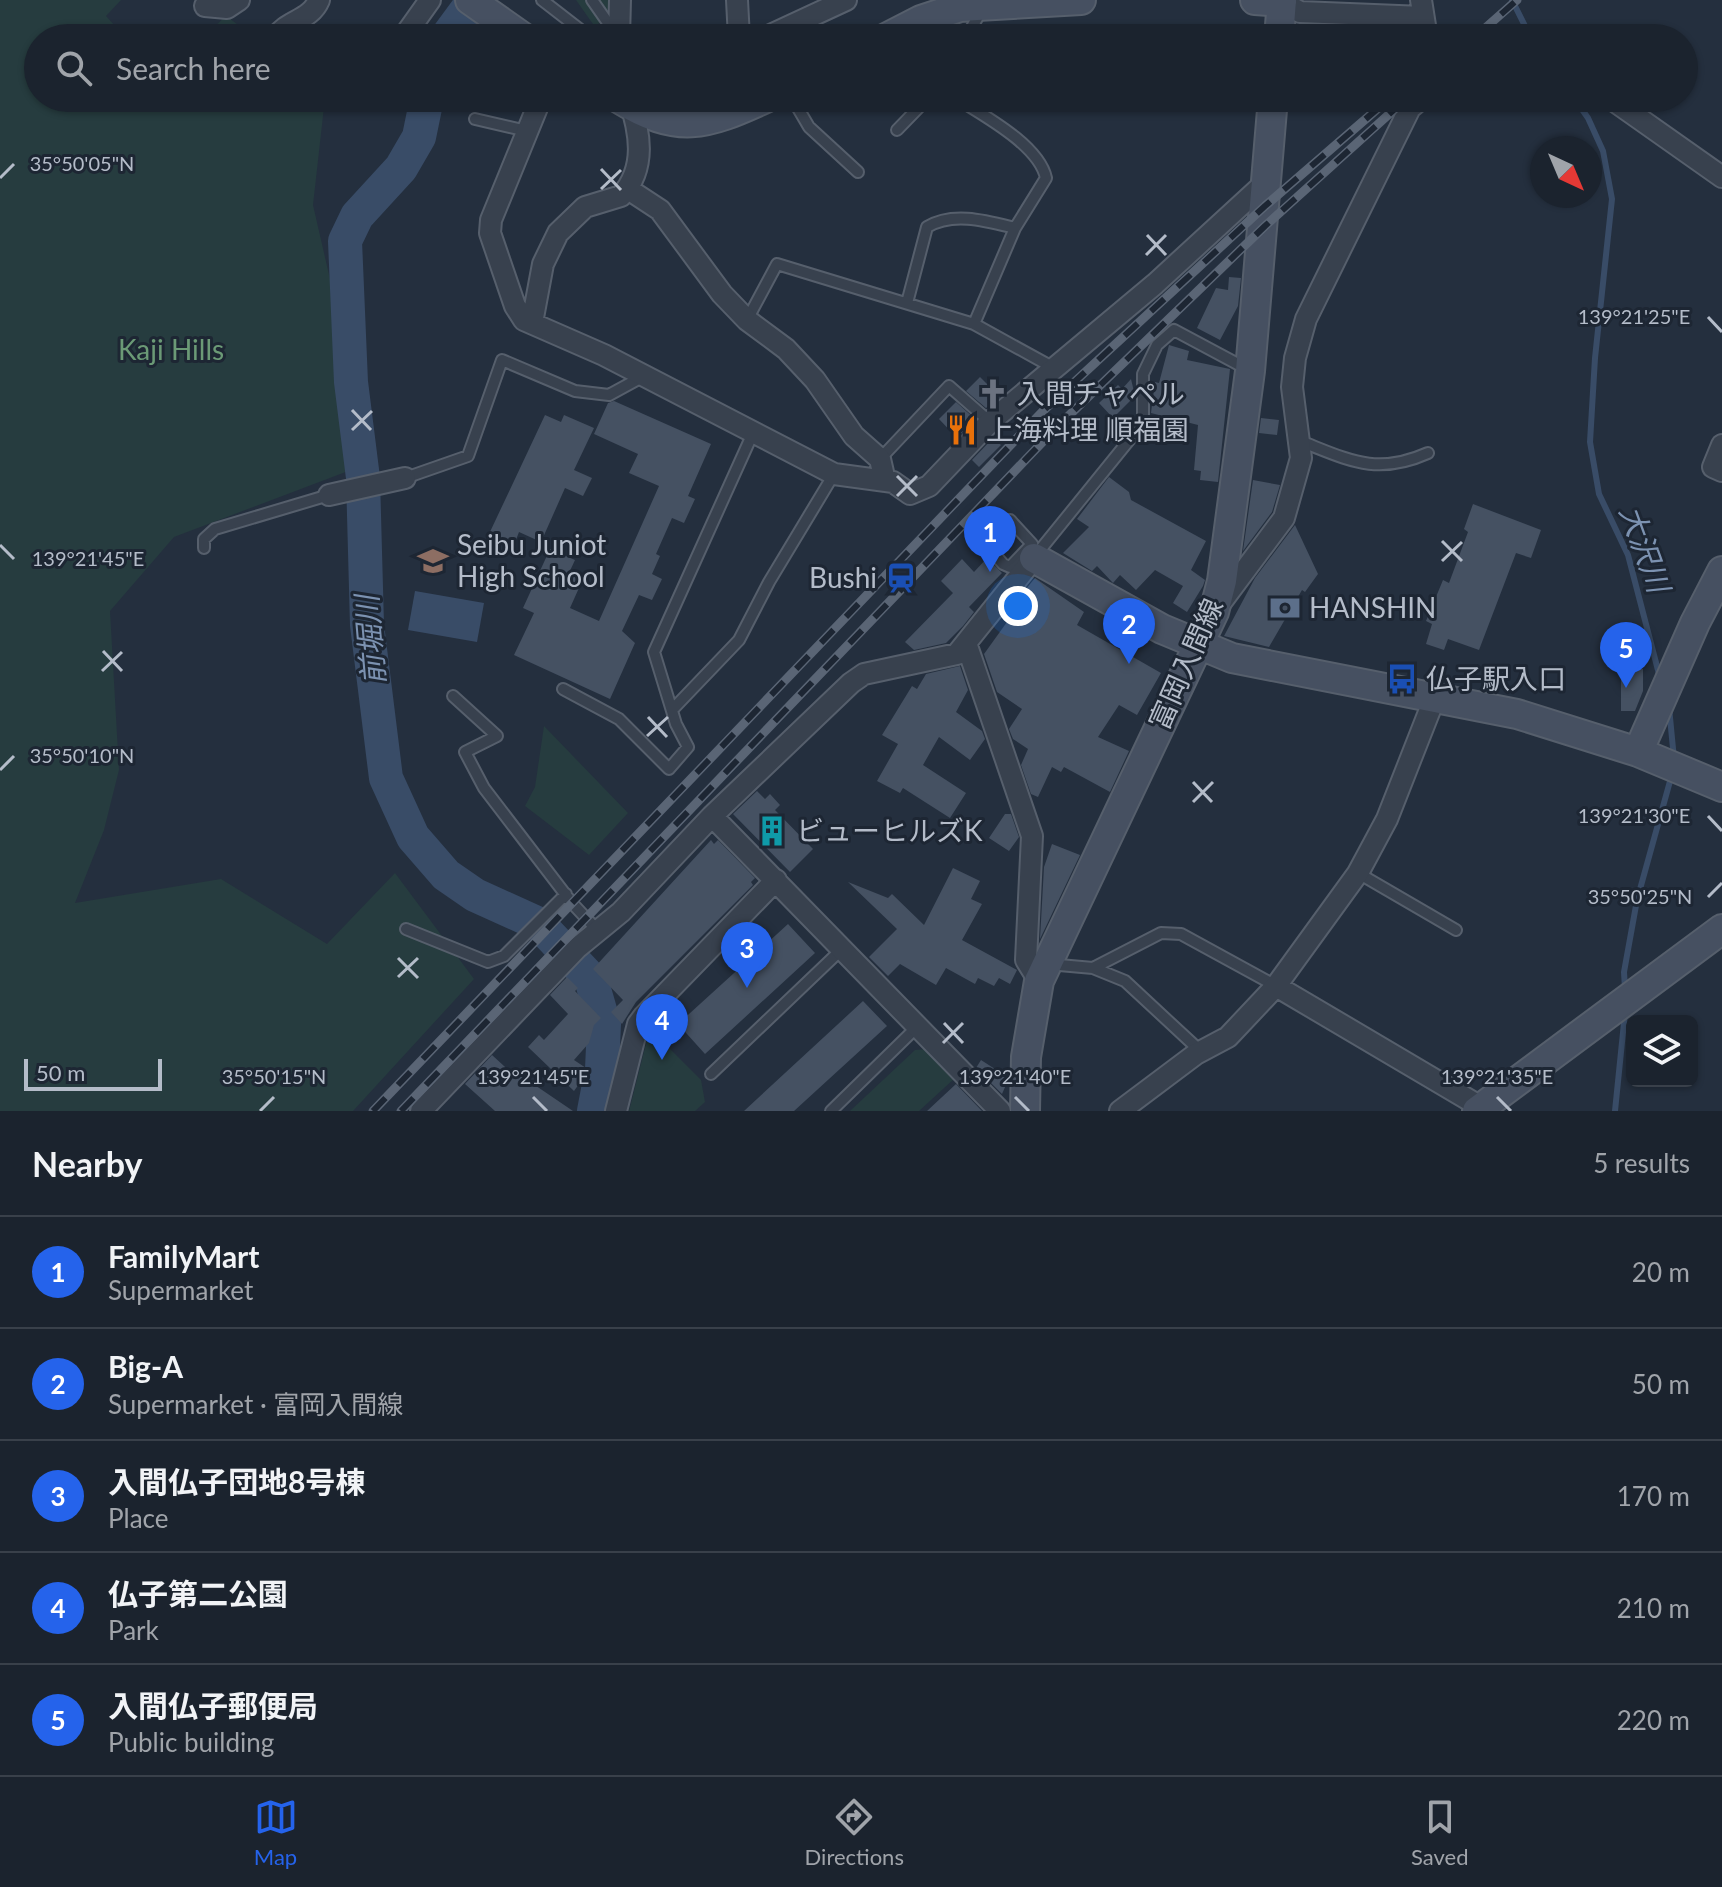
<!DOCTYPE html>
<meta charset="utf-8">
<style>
:root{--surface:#1b232e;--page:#242b36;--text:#f1f3f6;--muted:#a0a4aa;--line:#39404a;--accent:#2563eb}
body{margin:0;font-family:Lato,"Noto Sans JP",sans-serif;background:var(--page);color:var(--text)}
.controls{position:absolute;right:24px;bottom:24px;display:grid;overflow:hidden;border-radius:12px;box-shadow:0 2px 6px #0004}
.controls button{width:72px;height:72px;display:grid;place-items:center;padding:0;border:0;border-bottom:2px solid var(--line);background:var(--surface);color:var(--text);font:40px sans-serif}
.compass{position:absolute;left:1530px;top:136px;width:72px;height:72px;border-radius:50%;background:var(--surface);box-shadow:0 2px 6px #0004;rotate:136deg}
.scale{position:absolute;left:24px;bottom:20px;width:138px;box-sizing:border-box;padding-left:8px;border:4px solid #b4bcc9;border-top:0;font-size:22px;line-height:28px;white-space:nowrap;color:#b4bcc9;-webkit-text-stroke:6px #1d2633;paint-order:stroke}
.you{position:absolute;left:1018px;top:606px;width:28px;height:28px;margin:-20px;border:6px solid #fff;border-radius:50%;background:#1a73e8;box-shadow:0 0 0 12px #1a73e833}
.badge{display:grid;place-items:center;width:52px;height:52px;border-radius:50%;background:var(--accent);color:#fff;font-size:26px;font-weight:700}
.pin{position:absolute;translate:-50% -66px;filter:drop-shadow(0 2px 4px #0008)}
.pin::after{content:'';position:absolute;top:42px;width:28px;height:24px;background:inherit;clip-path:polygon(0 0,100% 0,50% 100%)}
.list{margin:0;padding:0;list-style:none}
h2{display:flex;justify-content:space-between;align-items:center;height:104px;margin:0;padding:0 32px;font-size:34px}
h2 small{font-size:26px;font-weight:400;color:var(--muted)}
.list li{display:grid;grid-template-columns:52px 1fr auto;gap:24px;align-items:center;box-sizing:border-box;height:112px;padding:0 32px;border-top:2px solid var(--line)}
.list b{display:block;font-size:30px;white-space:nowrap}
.list p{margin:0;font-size:26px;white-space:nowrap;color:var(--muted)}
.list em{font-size:26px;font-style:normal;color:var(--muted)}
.icon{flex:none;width:44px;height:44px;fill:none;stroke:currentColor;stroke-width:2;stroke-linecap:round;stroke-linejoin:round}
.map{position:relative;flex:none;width:1722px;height:1111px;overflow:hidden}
.search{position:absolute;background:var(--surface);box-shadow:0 2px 6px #0004;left:24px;right:24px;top:24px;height:88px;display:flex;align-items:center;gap:20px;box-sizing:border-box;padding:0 28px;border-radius:44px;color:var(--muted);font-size:30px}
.sheet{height:664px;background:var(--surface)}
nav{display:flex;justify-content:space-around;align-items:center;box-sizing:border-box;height:112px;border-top:2px solid var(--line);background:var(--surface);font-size:22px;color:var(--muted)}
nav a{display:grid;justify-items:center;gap:4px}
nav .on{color:var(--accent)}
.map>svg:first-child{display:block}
.green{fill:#263c3f}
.water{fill:#394c67}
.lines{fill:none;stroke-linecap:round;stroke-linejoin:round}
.stream{stroke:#394c67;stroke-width:6}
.river{stroke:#394c67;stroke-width:34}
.building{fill:#455162}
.lane-casing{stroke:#565f6c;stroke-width:14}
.street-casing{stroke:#565f6c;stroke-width:24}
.secondary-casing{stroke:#565f6c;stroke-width:32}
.lane{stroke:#38414e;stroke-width:10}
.street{stroke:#38414e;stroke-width:20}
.secondary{stroke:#465061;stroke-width:28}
.rail-casing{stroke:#5a6575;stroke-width:9}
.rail{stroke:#1d2633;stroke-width:6;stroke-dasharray:18;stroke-linecap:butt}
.ticks{fill:none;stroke:#b4bcc9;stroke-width:3}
.labels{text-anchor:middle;stroke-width:6;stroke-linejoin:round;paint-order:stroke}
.park-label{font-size:28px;fill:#6b9a76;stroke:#1d2633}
.poi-label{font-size:28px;fill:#b4bcc9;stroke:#1d2633;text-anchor:start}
.street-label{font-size:28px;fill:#b4bcc9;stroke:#1d2633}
.water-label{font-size:30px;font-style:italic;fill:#7c92b1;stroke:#1d2633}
.ticks-label{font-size:20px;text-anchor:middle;fill:#b4bcc9;stroke:#1d2633;stroke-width:6;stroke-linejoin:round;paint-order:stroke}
</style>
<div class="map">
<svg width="1722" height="1111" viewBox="0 0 1722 1111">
<rect width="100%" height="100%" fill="#242f3e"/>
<path class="green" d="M 0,0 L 121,0 L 106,16 L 126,38 L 38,38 L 38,98 L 325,98 L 313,205 L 372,462 L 174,537 L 110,611 L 119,770 L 104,830 L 75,903 L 221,879 L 327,944 L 395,873 L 474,979 L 353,1111 L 0,1111 Z
M 576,0 L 611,0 L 608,15 L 595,27 Z
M 226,16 L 256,38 L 202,38 Z
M 544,726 L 628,813 L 589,855 L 525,806 L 535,787 Z
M 654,1033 L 701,1080 L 705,1102 L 695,1111 L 629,1111 L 647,1040 Z
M 927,1049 L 955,1078 L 919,1111 L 850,1111 L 915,1050 Z"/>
<path class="water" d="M 415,591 L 484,603 L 477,642 L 408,630 Z"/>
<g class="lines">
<path class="stream" d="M 1512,0 L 1531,38
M 1574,98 L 1588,118 L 1603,151 L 1612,199 L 1595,358 L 1590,442 L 1599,494 L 1628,555 L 1660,678
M 1669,707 L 1674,759
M 1625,989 L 1624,972 L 1637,900 L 1672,774
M 1615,1111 L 1625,1013"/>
<path class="river" d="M 446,38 L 474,0
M 427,98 L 419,137 L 401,168 L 357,216 L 345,241 L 351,382 L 363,478 L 367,625 L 386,778 L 413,837 L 446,875 L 475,895 L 539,924 L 591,979 L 604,1024 L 602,1069 L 594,1111"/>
</g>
<path class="building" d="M 1229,277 L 1241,278 L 1238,306 L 1220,340 L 1197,328 L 1216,288 L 1228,290 Z
M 1169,345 L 1189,351 L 1187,360 L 1230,369 L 1218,482 L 1200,480 L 1201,471 L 1194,470 L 1198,425 L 1151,413 L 1155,382 L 1159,383 Z
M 980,377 L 1000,397 L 986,408 L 966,391 Z
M 1131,379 L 1135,396 L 1113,418 L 1099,403 L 1118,385 L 1122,389 Z
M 614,401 L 711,444 L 688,496 L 695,499 L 684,523 L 672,518 L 656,554 L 660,556 L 652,574 L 662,579 L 652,600 L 639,595 L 622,631 L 635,643 L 610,699 L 514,655 L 534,613 L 523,608 L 550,549 L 575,560 L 569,573 L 583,579 L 570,608 L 599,621 L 659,486 L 629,473 L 638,454 L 594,434 L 608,403 Z
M 956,402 L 975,419 L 957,438 L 939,419 Z
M 545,415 L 561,422 L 564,415 L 594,428 L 574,470 L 592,478 L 583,496 L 565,488 L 541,542 L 519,532 L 514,545 L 489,534 Z
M 1261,418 L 1279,420 L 1277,435 L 1259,433 Z
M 993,438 L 1001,445 L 979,467 L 972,460 Z
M 1109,477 L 1129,492 L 1131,500 L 1206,541 L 1191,570 L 1205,580 L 1203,586 L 1187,612 L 1173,603 L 1183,586 L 1155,570 L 1136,590 L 1120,575 L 1113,583 L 1097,566 L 1092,571 L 1063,553 L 1089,527 L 1077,519 Z
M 1253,480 L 1280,485 L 1272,512 L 1243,551 Z
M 1473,504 L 1541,530 L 1531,558 L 1516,553 L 1479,650 L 1448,639 L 1444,650 L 1426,644 L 1432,624 L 1426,621 L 1443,580 L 1449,583 L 1468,532 L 1464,529 Z
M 1295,525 L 1318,574 L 1305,592 L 1302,590 L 1269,647 L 1224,636 L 1255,578 Z
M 987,558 L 1002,573 L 969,607 L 974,612 L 963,626 L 946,643 L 914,650 L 905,642 L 953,593 L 941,581 L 962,559 L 974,572 Z
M 1035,578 L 1084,612 L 1077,625 L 1161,673 L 1137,715 L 1119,705 L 1098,737 L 1129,751 L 1110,792 L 1064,767 L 1061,772 L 1052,767 L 1038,797 L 1031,794 L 1021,765 L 1028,749 L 1013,739 L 1009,729 L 1022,709 L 997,692 L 984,654 L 1007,622 L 1002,618 Z
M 960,666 L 968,690 L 956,712 L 982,731 L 985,739 L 970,760 L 939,737 L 923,765 L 966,793 L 950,818 L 903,788 L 900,793 L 877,781 L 898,744 L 882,735 L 912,686 L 917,689 L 926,674 Z
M 1621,669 L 1643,669 L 1643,691 L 1635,711 L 1621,711 Z
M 757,791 L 765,799 L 770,794 L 780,805 L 775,810 L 813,849 L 790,872 L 733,814 Z
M 1005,814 L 1011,814 L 1019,837 L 1009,851 L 989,838 Z
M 711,840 L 714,844 L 718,840 L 755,878 L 751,882 L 753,885 L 636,1002 L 622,1024 L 611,1012 L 623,1000 L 593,969 Z
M 1052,844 L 1080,855 L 1040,939 L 1044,867 Z
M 953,868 L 980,881 L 971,899 L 982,904 L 962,940 L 1017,970 L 1010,984 L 999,978 L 994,986 L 978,978 L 975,984 L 946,968 L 936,985 L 900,964 L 888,976 L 869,957 L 897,929 L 848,882 L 888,898 L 892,894 L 924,925 Z
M 788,924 L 815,953 L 705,1054 L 678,1024 Z
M 567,977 L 578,988 L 575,991 L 601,1018 L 594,1025 L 589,1043 L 574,1060 L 589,1070 L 574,1091 L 528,1047 L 539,1035 L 544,1040 L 568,1014 L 550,995 Z
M 863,1001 L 887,1026 L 794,1111 L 744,1111 Z
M 492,1055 L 517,1078 L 520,1075 L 573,1111 L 495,1111 L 465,1084 Z
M 981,1060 L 1009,1078 L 1002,1094 L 976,1068 Z
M 956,1084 L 982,1111 L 927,1111 Z"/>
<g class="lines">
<g class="lane-casing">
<path id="lane" d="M 542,0 L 591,38
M 592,0 L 615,33
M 966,38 L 981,11
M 792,98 L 809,127 L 858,172
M 956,98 C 983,115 1039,145 1046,178 L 1015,228 L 974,324
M 475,119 L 527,131
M 897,130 L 928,98
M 907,303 L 927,227 C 953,211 987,221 1015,228
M 747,320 L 777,264 L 974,324 L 1054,368
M 1300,441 C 1349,460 1376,476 1428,453
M 880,459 L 949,386 L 990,422
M 405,478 L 468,456 L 502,360 L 575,391 L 609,395 L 642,377
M 1010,520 L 1032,544 L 1010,567 L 1003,564 L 985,543 L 1005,521 Z
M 204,548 L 204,539 L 215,529 L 329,495
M 1036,555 L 1143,423 L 1143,374 L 1157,345 L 1174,330 L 1247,369
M 563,689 L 619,719 L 669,769 L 688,747 L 676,724 L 654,652 L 753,433
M 453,696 L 497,736 L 465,752 L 484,788 L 572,903 L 598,931
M 673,709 L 739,640 L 769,582 L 834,474
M 1358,873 L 1456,930
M 406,929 L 488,962 L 504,956 L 566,894
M 1048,964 L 1093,968 L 1125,981 L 1195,1046 L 1196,1054
M 1093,968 L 1161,933 L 1181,934 L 1276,986
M 711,1074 L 842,949
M 831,1111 L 918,1026"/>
</g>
<g class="street-casing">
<path id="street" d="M 737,0 L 739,38
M 1421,0 L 1427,38
M 1282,2 L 1300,12 L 1423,17
M 205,6 L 227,8 L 239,0
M 275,38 C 287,20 310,21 319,0
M 403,38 L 430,0
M 619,38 L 620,0
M 764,38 L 846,0
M 1494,38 L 1510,38
M 541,98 L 491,220 L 490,233 L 515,306 L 524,320 L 604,355 L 834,474 L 893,482 L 910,494 L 929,486 L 990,422 L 1155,284 L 1266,182
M 1610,98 L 1722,177
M 628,189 L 660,210 L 722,294 L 747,320 L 786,349 L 815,380 L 854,436 L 880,459 L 885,481
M 532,323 L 543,264 L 558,233 L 585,207 L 621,196 C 647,168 640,132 629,98
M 1722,445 L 1713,467 L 1722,471
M 329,495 L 405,478
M 1219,605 L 1284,518 L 1301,458 L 1292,387 L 1295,358 L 1306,319 L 1410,108 L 1422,98
M 966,643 L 1032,836 L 1026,960 L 1039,981
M 712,816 L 1000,1111
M 1276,986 L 1481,1107
M 421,1111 L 577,948 L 621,912 L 712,816 L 851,683 L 864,674 L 957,654 L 1034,558
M 616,1111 L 638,1024 L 644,1016 L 776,880
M 1120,1111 L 1196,1054 L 1228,1037 L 1276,986 L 1358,873 L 1387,819 L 1435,697"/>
</g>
<g class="secondary-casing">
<path id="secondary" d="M 470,0 L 524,38
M 1255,0 L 1282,2
M 886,38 L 921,20 L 960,7 L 1081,0
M 1279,38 L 1282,0
M 618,98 C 678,135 705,126 766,98
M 1034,558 L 1162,629 L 1232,658 L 1517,714 L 1638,752 L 1722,787
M 1638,752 L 1695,623 L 1722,571
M 1025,1111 L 1026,1057 L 1039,981 L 1214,612 L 1222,581 L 1250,371 L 1273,98
M 1477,1111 L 1722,929"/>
</g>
<use href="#lane" class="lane"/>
<use href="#street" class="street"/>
<use href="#secondary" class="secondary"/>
<g class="rail-casing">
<path id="rail" d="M 1474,38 L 1517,0
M 373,1111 L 1043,411 L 1265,206 L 1390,98
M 401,1111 L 1056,428 L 1265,226 L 1407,98"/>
</g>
<use href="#rail" class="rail"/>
</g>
<path class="ticks" d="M 601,169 L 621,190M 0,178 L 14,164M 601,189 L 621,170M 1147,235 L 1166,255M 1146,255 L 1166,235M 1708,317 L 1722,332M 352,410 L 371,430M 352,430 L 372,411M 897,476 L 917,496M 897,496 L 917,476M 1442,541 L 1462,561M 0,545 L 14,559M 1442,561 L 1462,542M 103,651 L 122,671M 102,671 L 122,652M 648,717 L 667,737M 647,736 L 668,717M 0,770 L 14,756M 1193,782 L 1212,802M 1193,802 L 1213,782M 1708,816 L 1722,831M 1708,897 L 1722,883M 398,958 L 418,978M 398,977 L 418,958M 944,1023 L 963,1043M 943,1043 L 963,1023M 533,1097 L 547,1111M 1015,1097 L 1029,1111M 1497,1097 L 1511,1111M 260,1111 L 274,1097"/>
<defs>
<g id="church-bare" transform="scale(2.4)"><path d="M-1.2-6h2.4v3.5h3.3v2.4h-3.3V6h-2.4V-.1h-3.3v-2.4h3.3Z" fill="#6b7280" stroke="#1d2633" stroke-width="2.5" paint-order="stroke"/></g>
<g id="restaurant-bare" transform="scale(2.4)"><path d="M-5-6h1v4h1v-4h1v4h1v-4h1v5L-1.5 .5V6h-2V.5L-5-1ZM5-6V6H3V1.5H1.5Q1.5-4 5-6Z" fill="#e8710a" stroke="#1d2633" stroke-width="2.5" paint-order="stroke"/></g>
<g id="school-bare" transform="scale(2.4)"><path d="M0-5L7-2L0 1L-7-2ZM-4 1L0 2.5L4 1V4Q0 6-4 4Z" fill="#8d6e63" stroke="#1d2633" stroke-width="2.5" paint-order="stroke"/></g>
<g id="station-bare" transform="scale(2.4)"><path d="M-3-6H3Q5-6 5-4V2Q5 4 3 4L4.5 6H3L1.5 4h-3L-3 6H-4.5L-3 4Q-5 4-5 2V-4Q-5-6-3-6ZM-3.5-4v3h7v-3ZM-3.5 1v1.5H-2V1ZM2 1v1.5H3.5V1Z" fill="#1a4fb4" stroke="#1d2633" stroke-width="2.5" paint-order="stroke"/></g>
<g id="bank-bare" transform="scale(2.4)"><path d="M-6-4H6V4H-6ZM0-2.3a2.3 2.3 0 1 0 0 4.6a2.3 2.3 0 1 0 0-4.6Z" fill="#5c6f8a" stroke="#1d2633" stroke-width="2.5" paint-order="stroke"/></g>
<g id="bus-bare" transform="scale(2.4)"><path d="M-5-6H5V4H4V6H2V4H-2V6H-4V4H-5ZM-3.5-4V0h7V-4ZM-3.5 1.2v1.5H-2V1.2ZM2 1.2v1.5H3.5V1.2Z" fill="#1a4fb4" stroke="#1d2633" stroke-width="2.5" paint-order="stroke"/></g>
<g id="building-bare" transform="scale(2.4)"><path d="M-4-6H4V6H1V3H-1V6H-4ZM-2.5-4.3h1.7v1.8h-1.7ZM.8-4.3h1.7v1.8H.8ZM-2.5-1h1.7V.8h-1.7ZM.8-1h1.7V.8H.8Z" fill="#0f9aa8" stroke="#1d2633" stroke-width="2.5" paint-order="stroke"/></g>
</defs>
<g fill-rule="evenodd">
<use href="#church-bare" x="993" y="394"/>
<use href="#restaurant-bare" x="962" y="430"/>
<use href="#school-bare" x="433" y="561"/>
<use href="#station-bare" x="901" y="578"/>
<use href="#bank-bare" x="1285" y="608"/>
<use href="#bus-bare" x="1402" y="679"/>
<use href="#building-bare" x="772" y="831"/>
</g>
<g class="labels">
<g class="park-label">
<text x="171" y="360">Kaji Hills</text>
</g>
<g class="poi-label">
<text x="1017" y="404">入間チャペル</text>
<text x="986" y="440">上海料理 順福園</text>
<text x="457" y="555">Seibu Juniot<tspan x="457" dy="32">High School</tspan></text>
<text x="877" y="588" text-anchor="end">Bushi</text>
<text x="1309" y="618">HANSHIN</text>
<text x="1426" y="689">仏子駅入口</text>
<text x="796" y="841">ビューヒルズK</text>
</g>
<g class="street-label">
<text transform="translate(1186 664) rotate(-66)" y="10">富岡入間線</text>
</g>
<g class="water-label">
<text transform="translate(1644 549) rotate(70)" y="10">大沢川</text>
<text transform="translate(371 640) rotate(-95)" y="10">前堀川</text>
</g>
</g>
<g class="ticks-label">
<text x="82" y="171">35°50'05"N</text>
<text x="1634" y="324">139°21'25"E</text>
<text x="88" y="566">139°21'45"E</text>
<text x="82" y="763">35°50'10"N</text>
<text x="1634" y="823">139°21'30"E</text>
<text x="1640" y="904">35°50'25"N</text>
<text x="533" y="1084">139°21'45"E</text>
<text x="1015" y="1084">139°21'40"E</text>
<text x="1497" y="1084">139°21'35"E</text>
<text x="274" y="1084">35°50'15"N</text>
</g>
</svg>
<div class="controls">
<button><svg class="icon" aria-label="layers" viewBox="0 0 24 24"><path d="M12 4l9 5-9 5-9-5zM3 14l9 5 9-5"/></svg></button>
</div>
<svg class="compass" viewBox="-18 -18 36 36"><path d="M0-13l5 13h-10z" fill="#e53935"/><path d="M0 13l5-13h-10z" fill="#a0a4aa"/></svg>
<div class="scale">50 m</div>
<div class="you"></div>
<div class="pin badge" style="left:990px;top:572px">1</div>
<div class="pin badge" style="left:1129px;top:664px">2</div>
<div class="pin badge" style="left:747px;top:988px">3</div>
<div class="pin badge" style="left:662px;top:1060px">4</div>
<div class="pin badge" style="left:1626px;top:688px">5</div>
<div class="search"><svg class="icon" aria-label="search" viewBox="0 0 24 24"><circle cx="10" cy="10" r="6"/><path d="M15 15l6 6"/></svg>Search here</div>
</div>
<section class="sheet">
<h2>Nearby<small>5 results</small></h2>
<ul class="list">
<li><span class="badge">1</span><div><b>FamilyMart</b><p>Supermarket</p></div><em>20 m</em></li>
<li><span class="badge">2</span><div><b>Big-A</b><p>Supermarket · 富岡入間線</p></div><em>50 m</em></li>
<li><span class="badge">3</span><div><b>入間仏子団地8号棟</b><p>Place</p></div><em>170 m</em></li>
<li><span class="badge">4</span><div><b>仏子第二公園</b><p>Park</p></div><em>210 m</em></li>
<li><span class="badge">5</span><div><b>入間仏子郵便局</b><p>Public building</p></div><em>220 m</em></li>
</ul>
</section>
<nav>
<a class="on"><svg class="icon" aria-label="map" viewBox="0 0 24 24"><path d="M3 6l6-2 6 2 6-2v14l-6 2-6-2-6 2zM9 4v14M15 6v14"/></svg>Map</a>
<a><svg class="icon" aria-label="directions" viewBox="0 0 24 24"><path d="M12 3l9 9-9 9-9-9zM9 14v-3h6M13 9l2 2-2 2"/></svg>Directions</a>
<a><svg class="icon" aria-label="saved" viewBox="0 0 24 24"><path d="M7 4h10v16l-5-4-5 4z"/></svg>Saved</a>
</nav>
